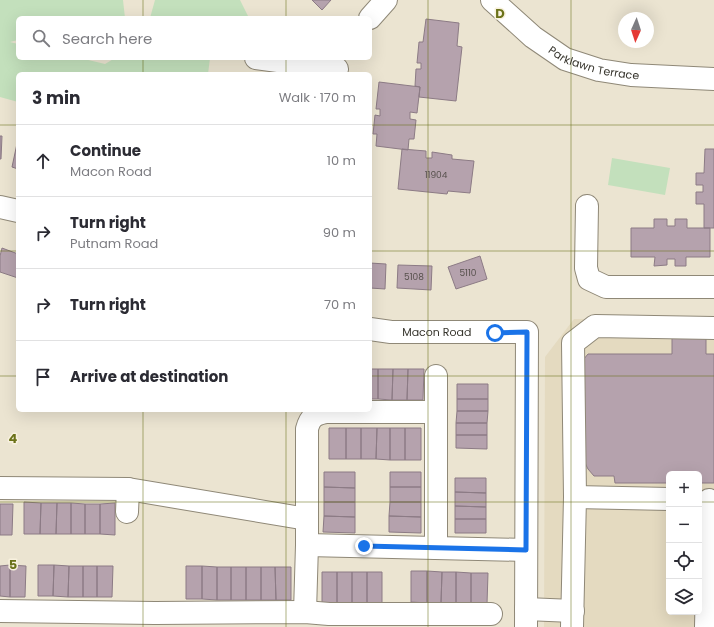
<!DOCTYPE html>
<meta charset="utf-8">
<style>
:root{--surface:#fff;--page:#f7f7f7;--text:#2b2b33;--muted:#7c7c81;--line:#e1e1e2}
body{margin:0;font-family:Poppins,sans-serif;background:var(--page);color:var(--text)}
.controls{position:absolute;right:12px;bottom:12px;display:grid;overflow:hidden;border-radius:6px;box-shadow:0 4px 16px #0002}
.controls button{width:36px;height:36px;display:grid;place-items:center;padding:0;border:0;border-bottom:1px solid var(--line);background:var(--surface);color:var(--text);font:20px sans-serif}
.compass{position:absolute;left:618px;top:12px;width:36px;height:36px;border-radius:50%;background:var(--surface);box-shadow:0 4px 16px #0002;rotate:183deg}
.stop{position:absolute;width:12px;height:12px;margin:-9px;border:3px solid #1a73e8;border-radius:50%;background:#fff}
.stop.end{background:#1a73e8;border-color:#fff;box-shadow:0 1px 4px #0008}
.list{margin:0;padding:0;list-style:none}
h2{display:flex;justify-content:space-between;align-items:center;height:52px;margin:0;padding:0 16px;font-size:17px}
h2 small{font-size:13px;font-weight:400;color:var(--muted)}
.list li{display:grid;grid-template-columns:26px 1fr auto;gap:12px;align-items:center;box-sizing:border-box;height:72px;padding:0 16px;border-top:1px solid var(--line)}
.list b{display:block;font-size:15px;white-space:nowrap}
.list p{margin:0;font-size:13px;white-space:nowrap;color:var(--muted)}
.list em{font-size:13px;font-style:normal;color:var(--muted)}
.icon{flex:none;width:22px;height:22px;fill:none;stroke:currentColor;stroke-width:2;stroke-linecap:round;stroke-linejoin:round}
.map{position:relative;flex:none;width:714px;height:627px;overflow:hidden}
.search{position:absolute;background:var(--surface);box-shadow:0 4px 16px #0002;left:16px;top:16px;width:356px;height:44px;display:flex;align-items:center;gap:10px;box-sizing:border-box;padding:0 14px;border-radius:6px;color:var(--muted);font-size:15px}
.panel{position:absolute;background:var(--surface);box-shadow:0 4px 16px #0002;left:16px;top:72px;width:356px;height:340px;border-radius:6px}
.map>svg:first-child{display:block}
.built{fill:#e4dac0;fill-rule:evenodd}
.green{fill:#c3e0bc}
.building{fill:#b5a2ad;stroke:#8c7b85}
.lines{fill:none;stroke-linecap:round;stroke-linejoin:round}
.minor-casing{stroke:#8f8877;stroke-width:24}
.minor{stroke:#fff;stroke-width:22}
.route{stroke:#1a73e8;stroke-width:5}
.grid{fill:none;stroke:#6b7219;stroke-width:1;stroke-opacity:0.55}
.labels{text-anchor:middle;stroke-width:3;stroke-linejoin:round;paint-order:stroke}
.number-label{font-size:9px;fill:#56504c}
.street-label{font-size:11px;fill:#36342c;stroke:#f8f1de}
.grid-label{font-size:13px;text-anchor:middle;font-weight:bold;fill:#6b7219;stroke:#f8f1de;stroke-width:3;stroke-linejoin:round;paint-order:stroke}
</style>
<div class="map">
<svg width="714" height="627" viewBox="0 0 714 627">
<rect width="100%" height="100%" fill="#ebe4d1"/>
<path class="built" d="M 714,318 L 714,627 L 544,627 L 545,357 L 574,319 ZM 669,474 L 699,474 L 699,612 L 669,612 Z"/>
<path class="green" d="M 0,0 L 123,0 L 125,18 L 18,18 L 18,40 L 10,42 L 18,44 L 18,58 L 80,58 L 105,64 L 115,58 L 210,58 L 208,74 L 18,74 L 18,102 L 0,97 Z
M 155,0 L 240,0 L 249,18 L 150,18 Z
M 612,158 L 670,168 L 665,195 L 608,185 Z"/>
<path class="building" d="M 312,0 L 331,0 L 322,10 Z
M 426,19 L 459,23 L 457,46 L 462,47 L 456,101 L 419,97 L 420,87 L 415,86 L 416,69 L 421,69 L 421,63 L 417,63 L 419,42 L 423,42 Z
M 379,82 L 420,87 L 417,113 L 410,112 L 410,119 L 416,120 L 414,139 L 409,139 L 408,150 L 376,146 L 377,134 L 373,134 L 375,115 L 380,116 L 380,109 L 376,109 Z
M 0,136 L 2,136 L 1,159 L 0,159 Z
M 18,139 L 18,169 L 12,167 Z
M 402,149 L 426,151 L 426,158 L 432,158 L 432,152 L 452,155 L 452,159 L 474,161 L 470,193 L 448,191 L 447,194 L 398,189 Z
M 705,149 L 714,149 L 714,228 L 704,228 L 704,204 L 696,204 L 696,192 L 703,192 L 703,185 L 696,185 L 696,173 L 704,173 Z
M 654,219 L 667,219 L 667,226 L 675,226 L 675,219 L 687,219 L 687,228 L 710,228 L 710,257 L 686,257 L 686,266 L 675,266 L 675,259 L 667,259 L 667,265 L 654,266 L 655,257 L 631,257 L 631,228 L 654,228 Z
M 2,248 L 18,254 L 18,278 L 0,272 L 0,256 Z
M 480,256 L 487,279 L 456,289 L 448,267 Z
M 370,263 L 386,264 L 385,289 L 370,288 Z
M 398,265 L 432,266 L 431,290 L 397,288 Z
M 672,334 L 706,334 L 706,354 L 714,354 L 714,483 L 699,483 L 699,474 L 669,474 L 669,483 L 615,483 L 614,476 L 594,476 L 588,469 L 578,449 L 578,366 L 588,354 L 672,354 Z
M 370,369 L 378,369 L 378,399 L 370,399 Z
M 378,369 L 393,369 L 392,400 L 378,399 Z
M 393,369 L 408,369 L 407,400 L 392,400 Z
M 408,369 L 424,369 L 423,400 L 407,400 Z
M 457,384 L 488,384 L 488,399 L 457,399 Z
M 457,399 L 488,399 L 488,411 L 457,411 Z
M 457,411 L 488,411 L 487,423 L 456,423 Z
M 456,423 L 487,423 L 487,435 L 456,435 Z
M 329,428 L 346,428 L 346,459 L 329,459 Z
M 346,428 L 361,428 L 361,459 L 346,459 Z
M 361,428 L 377,428 L 376,459 L 361,459 Z
M 377,428 L 390,428 L 390,460 L 376,459 Z
M 390,428 L 405,428 L 405,460 L 390,460 Z
M 405,428 L 421,428 L 421,460 L 405,460 Z
M 456,435 L 487,435 L 487,449 L 456,448 Z
M 324,472 L 355,472 L 355,488 L 324,487 Z
M 390,472 L 421,472 L 421,487 L 390,487 Z
M 455,478 L 486,478 L 486,493 L 455,492 Z
M 324,487 L 355,488 L 355,502 L 324,502 Z
M 390,487 L 421,487 L 421,502 L 390,502 Z
M 455,492 L 486,493 L 486,507 L 455,506 Z
M 24,502 L 41,503 L 40,534 L 24,534 Z
M 324,502 L 355,502 L 355,517 L 324,516 Z
M 390,502 L 421,502 L 421,517 L 389,516 Z
M 41,503 L 57,503 L 56,534 L 40,534 Z
M 57,503 L 71,503 L 71,534 L 56,534 Z
M 71,503 L 85,504 L 85,534 L 71,534 Z
M 115,503 L 115,535 L 100,534 L 100,504 Z
M 0,504 L 13,504 L 12,535 L 0,535 Z
M 85,504 L 100,504 L 100,534 L 85,534 Z
M 455,506 L 486,507 L 486,519 L 455,519 Z
M 324,516 L 355,517 L 355,533 L 323,532 Z
M 389,516 L 421,517 L 421,533 L 389,532 Z
M 455,519 L 486,519 L 486,533 L 455,533 Z
M 10,565 L 26,566 L 25,597 L 10,597 Z
M 10,565 L 10,597 L 0,596 L 0,566 Z
M 38,565 L 54,565 L 53,596 L 38,596 Z
M 54,565 L 69,566 L 68,597 L 53,596 Z
M 69,566 L 83,566 L 83,597 L 68,597 Z
M 83,566 L 97,566 L 97,597 L 83,597 Z
M 97,566 L 113,566 L 112,597 L 97,597 Z
M 186,566 L 202,566 L 202,599 L 186,599 Z
M 202,566 L 217,567 L 217,600 L 202,599 Z
M 217,567 L 231,567 L 231,600 L 217,600 Z
M 231,567 L 246,567 L 246,600 L 231,600 Z
M 246,567 L 261,567 L 261,600 L 246,600 Z
M 261,567 L 275,567 L 276,600 L 261,600 Z
M 275,567 L 291,567 L 291,600 L 276,600 Z
M 411,571 L 427,571 L 427,603 L 411,602 Z
M 427,571 L 442,572 L 441,603 L 427,603 Z
M 322,572 L 337,572 L 337,603 L 322,603 Z
M 337,572 L 352,572 L 352,603 L 337,603 Z
M 352,572 L 367,572 L 367,603 L 352,603 Z
M 367,572 L 382,572 L 382,603 L 367,603 Z
M 442,572 L 456,572 L 456,603 L 441,603 Z
M 456,572 L 471,573 L 471,604 L 456,603 Z
M 471,573 L 488,573 L 487,604 L 471,604 Z"/>
<g class="lines">
<g class="minor-casing">
<g id="minor">
<path id="s1" d="M 492,0 L 533,37 L 565,59 L 599,70 L 631,75 L 714,79"/>
<path d="M 370,18 L 386,0"/>
<path d="M 256,58 L 337,69"/>
<path d="M 587,206 L 586,268 L 589,279 L 606,287 L 714,287"/>
<path d="M 0,207 L 18,211"/>
<path id="s2" d="M 370,329 L 391,332 L 527,332 L 526,627"/>
<path d="M 436,376 L 436,412"/>
<path d="M 0,488 L 128,489 L 307,519"/>
<path d="M 575,497 L 669,499"/>
<path d="M 127,512 L 128,489"/>
<path d="M 307,545 L 526,550"/>
<path d="M 526,609 L 573,611"/>
<path d="M 0,611 L 155,613 L 305,612 L 329,614 L 491,614"/>
<path d="M 305,612 L 307,545 L 307,429 C 310,417 315,414 327,412 L 436,412 L 436,548"/>
<path d="M 572,627 L 575,497 L 573,343 L 595,326 L 714,328"/>
<path d="M 706,627 L 709,500"/>
</g>
</g>
<use href="#minor" class="minor"/>
</g>
<g class="lines">
<path class="route" d="M 364,546 L 526,550 L 527,332 L 495,333"/>
</g>
<path class="grid" d="M 143,0 L 143,18M 286,0 L 286,18M 428,0 L 428,627M 571,0 L 571,627M 143,58 L 143,74M 286,58 L 286,74M 0,125 L 18,125M 370,125 L 714,125M 0,251 L 18,251M 370,251 L 714,251M 0,376 L 18,376M 370,376 L 714,376M 143,410 L 143,627M 286,410 L 286,627M 0,502 L 669,502M 699,502 L 714,502"/>
<g class="labels">
<g class="number-label">
<text x="436" y="178">11904</text>
<text x="468" y="276">5110</text>
<text x="414" y="280">5108</text>
</g>
<g class="street-label">
<text dy="4" stroke="none"><textPath href="#s1" startOffset="123">Parklawn Terrace</textPath></text>
<text dy="4" stroke="none"><textPath href="#s2" startOffset="67">Macon Road</textPath></text>
</g>
</g>
<g class="grid-label">
<text x="500" y="18">D</text>
<text x="13" y="443">4</text>
<text x="13" y="569">5</text>
</g>
</svg>
<div class="controls">
<button>+</button>
<button>−</button>
<button><svg class="icon" aria-label="locate" viewBox="0 0 24 24"><circle cx="12" cy="12" r="6"/><path d="M12 2v4M12 18v4M2 12h4M18 12h4"/></svg></button>
<button><svg class="icon" aria-label="layers" viewBox="0 0 24 24"><path d="M12 4l9 5-9 5-9-5zM3 14l9 5 9-5"/></svg></button>
</div>
<svg class="compass" viewBox="-18 -18 36 36"><path d="M0-13l5 13h-10z" fill="#e53935"/><path d="M0 13l5-13h-10z" fill="#7c7c81"/></svg>
<div class="stop" style="left:495px;top:333px"></div>
<div class="stop end" style="left:364px;top:546px"></div>
<div class="search"><svg class="icon" aria-label="search" viewBox="0 0 24 24"><circle cx="10" cy="10" r="6"/><path d="M15 15l6 6"/></svg>Search here</div>
<section class="panel">
<h2>3 min<small>Walk · 170 m</small></h2>
<ul class="list">
<li><svg class="icon" aria-label="ahead" viewBox="0 0 24 24"><path d="M12 20V5M6 11l6-6 6 6"/></svg><div><b>Continue</b><p>Macon Road</p></div><em>10 m</em></li>
<li><svg class="icon" aria-label="right" viewBox="0 0 24 24"><path d="M7 20v-9h11M14 6l5 5-5 5"/></svg><div><b>Turn right</b><p>Putnam Road</p></div><em>90 m</em></li>
<li><svg class="icon" aria-label="right" viewBox="0 0 24 24"><path d="M7 20v-9h11M14 6l5 5-5 5"/></svg><div><b>Turn right</b></div><em>70 m</em></li>
<li><svg class="icon" aria-label="arrive" viewBox="0 0 24 24"><path d="M6 21V4h12l-3 4 3 4H6"/></svg><div><b>Arrive at destination</b></div></li>
</ul>
</section>
</div>
